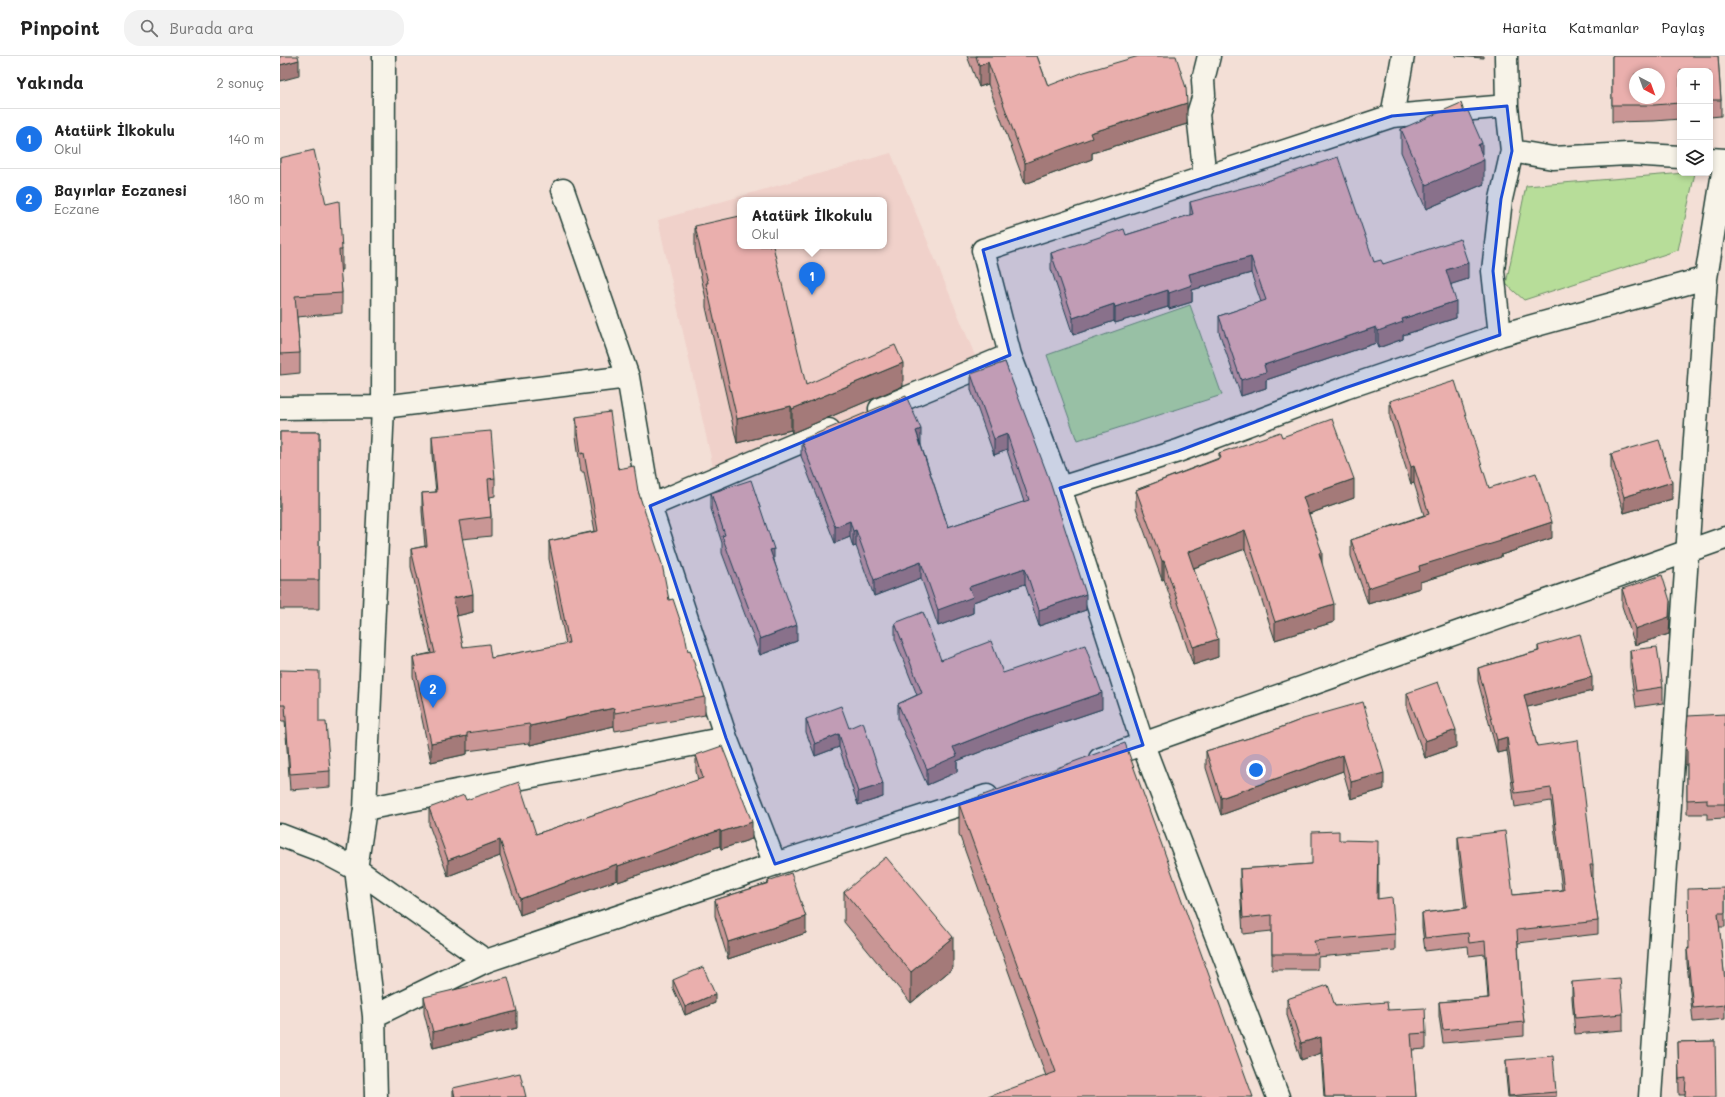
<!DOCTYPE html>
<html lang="tr">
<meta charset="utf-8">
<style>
:root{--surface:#fff;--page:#f2f2f2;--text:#222;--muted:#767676;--line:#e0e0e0;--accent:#1a73e8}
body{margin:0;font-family:Mali,sans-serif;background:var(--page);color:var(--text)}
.controls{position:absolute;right:12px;top:12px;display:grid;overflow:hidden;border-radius:8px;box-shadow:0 2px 6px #0003}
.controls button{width:36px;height:36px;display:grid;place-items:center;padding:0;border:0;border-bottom:1px solid var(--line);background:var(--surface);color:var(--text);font:20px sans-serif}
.compass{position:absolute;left:1349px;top:12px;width:36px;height:36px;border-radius:50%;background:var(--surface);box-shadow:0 2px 6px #0003;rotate:139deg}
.you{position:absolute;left:976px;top:714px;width:14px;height:14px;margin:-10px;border:3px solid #fff;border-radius:50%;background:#1a73e8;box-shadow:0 0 0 6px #1a73e833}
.badge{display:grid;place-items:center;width:26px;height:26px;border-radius:50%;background:var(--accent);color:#fff;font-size:13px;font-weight:700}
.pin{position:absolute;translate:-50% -33px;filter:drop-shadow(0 1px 2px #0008)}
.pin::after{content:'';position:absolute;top:21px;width:14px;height:12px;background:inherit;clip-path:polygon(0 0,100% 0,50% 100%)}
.popup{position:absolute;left:457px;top:141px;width:150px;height:52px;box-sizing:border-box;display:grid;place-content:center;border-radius:8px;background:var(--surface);filter:drop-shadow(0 1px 3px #0005);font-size:13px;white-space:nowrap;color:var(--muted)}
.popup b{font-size:15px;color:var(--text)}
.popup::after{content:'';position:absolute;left:50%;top:100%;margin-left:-8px;border:8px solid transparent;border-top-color:var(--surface)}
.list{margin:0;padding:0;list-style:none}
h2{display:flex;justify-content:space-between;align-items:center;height:52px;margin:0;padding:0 16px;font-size:17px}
h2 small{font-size:13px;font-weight:400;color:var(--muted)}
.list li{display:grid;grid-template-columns:26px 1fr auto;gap:12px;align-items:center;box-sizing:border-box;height:60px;padding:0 16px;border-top:1px solid var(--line)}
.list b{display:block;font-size:15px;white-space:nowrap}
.list p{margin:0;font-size:13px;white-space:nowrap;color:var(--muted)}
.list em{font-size:13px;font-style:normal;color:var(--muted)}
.icon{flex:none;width:22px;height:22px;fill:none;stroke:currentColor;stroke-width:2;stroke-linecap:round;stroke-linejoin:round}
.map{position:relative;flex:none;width:1445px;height:1041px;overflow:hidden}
header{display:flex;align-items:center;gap:24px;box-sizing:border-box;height:56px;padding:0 20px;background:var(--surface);border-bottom:1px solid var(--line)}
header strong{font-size:19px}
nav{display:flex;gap:22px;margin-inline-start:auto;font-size:14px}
.search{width:280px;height:36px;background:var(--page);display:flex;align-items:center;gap:10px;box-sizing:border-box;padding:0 14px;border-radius:16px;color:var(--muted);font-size:15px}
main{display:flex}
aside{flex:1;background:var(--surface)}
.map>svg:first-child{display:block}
.built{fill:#f0d1ca;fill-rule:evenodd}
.green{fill:#b7dd99;stroke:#6b8d66}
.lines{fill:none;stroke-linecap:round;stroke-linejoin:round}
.minor-casing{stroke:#1f3d34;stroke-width:25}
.major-casing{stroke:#1f3d34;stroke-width:25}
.minor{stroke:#f7f3e8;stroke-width:22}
.major{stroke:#f7f3e8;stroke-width:22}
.wall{fill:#c99695;stroke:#1f3d34;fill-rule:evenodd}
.shaded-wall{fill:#a47a79;stroke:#1f3d34}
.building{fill:#eaafad;stroke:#1f3d34;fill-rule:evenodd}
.marked{fill:#1d4ed8;fill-opacity:0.2;stroke:#1d4ed8;stroke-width:3;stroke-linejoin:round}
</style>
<header>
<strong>Pinpoint</strong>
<div class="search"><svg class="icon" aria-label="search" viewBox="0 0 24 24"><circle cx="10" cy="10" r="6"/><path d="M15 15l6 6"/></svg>Burada ara</div>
<nav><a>Harita</a><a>Katmanlar</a><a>Paylaş</a></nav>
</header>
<main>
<aside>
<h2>Yakında<small>2 sonuç</small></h2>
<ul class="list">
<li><span class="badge">1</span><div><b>Atatürk İlkokulu</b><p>Okul</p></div><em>140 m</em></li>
<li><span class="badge">2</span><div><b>Bayırlar Eczanesi</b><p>Eczane</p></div><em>180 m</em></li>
</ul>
</aside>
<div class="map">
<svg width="1445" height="1041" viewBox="0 0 1445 1041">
<rect width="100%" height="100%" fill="#f3dfd6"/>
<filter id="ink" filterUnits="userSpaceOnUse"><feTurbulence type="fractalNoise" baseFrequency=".025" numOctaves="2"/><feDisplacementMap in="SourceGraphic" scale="8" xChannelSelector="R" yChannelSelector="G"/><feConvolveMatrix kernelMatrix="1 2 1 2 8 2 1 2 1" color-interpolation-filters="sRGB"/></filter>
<g filter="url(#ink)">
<path class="built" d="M 611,97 L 701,314 L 435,420 L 378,164 ZM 460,144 L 604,144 L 604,190 L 460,190 Z"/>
<path class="green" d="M 1405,117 L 1415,117 L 1398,194 L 1244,244 L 1226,228 L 1246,130 Z
M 910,249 L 942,339 L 797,385 L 767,299 Z"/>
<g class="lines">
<g class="minor-casing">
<path id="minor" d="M 1226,0 L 1227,50
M 1112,60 L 1123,0
M 1232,95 L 1273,102 L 1348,98 L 1400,101
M 925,122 L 918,58 L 924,39 L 923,24 L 929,0
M 283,134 L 348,321
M 1426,222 L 1445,104 L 1430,103
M 1220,279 L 1426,222 L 1370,1041
M 730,299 L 703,194 L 1112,60 L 1227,50 L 1232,95 L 1221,143 L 1213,215 L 1220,279 L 1065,332 L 898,395 L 780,432
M 103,351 L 348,321 L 370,450 L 446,682
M 600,353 L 730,299 L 780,432 L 863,689 L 998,1041
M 370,450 L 549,374
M 85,753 L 446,682 L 495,808
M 0,779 L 42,795 L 76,813 L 94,960 L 206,905
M 94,960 L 96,1041"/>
</g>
<g class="major-casing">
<path id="major" d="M 104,0 L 103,351 L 85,753 L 76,813 L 206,905 L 495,808 L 707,740
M 0,352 L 103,351
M 820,703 L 1445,482"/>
</g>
<use href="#minor" class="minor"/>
<use href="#major" class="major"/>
</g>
<path class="wall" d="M 687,0 L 757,0 L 768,30 L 907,68 L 812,97 L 812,103 L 745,128 L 708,28 L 699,31 Z
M 1175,0 L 1204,0 L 1204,2 Z
M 1332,0 L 1438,0 L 1441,44 L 1441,60 L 1430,61 L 1430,15 L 1400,15 L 1400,63 L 1374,65 L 1332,66 ZM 1355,18 L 1379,18 L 1379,42 L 1355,42 Z
M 1121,73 L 1204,128 L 1146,153 L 1121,96 Z
M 0,102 L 46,148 L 62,194 L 62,214 L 60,214 L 62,237 L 62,257 L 17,261 L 20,297 L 20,317 L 0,319 Z
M 910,146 L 1094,206 L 1188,223 L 1171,228 L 1176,262 L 1123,279 L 1123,283 L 1098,292 L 1096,287 L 986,324 L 986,332 L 961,340 L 939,276 L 939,260 L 981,246 L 971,217 L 912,234 L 912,246 L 889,253 L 888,251 L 835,267 L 834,265 L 793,279 L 771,213 L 771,197 L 846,179 L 910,159 Z
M 415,170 L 526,329 L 623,330 L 512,377 L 511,374 L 457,387 L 426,251 L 426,243 L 415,194 Z
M 725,306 L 806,554 L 759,570 L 745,528 L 693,546 L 693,557 L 658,570 L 641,522 L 594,540 L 576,490 L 573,491 L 570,481 L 555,487 L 521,400 L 521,384 L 641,389 L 668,471 L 744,446 L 727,394 L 714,399 L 691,334 L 691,318 Z
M 1110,345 L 1209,432 L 1272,482 L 1221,499 L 1221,501 L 1140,526 L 1140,532 L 1088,548 L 1071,500 L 1071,484 L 1144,459 L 1134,427 L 1131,428 L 1110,362 Z
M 296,361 L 358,435 L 389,544 L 425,641 L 425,659 L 335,675 L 334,670 L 250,689 L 249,687 L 187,695 L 187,698 L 151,706 L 133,620 L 133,601 L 151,597 L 131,511 L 131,493 L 145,490 L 142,455 L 142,437 L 156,436 L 152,399 L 152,380 L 215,422 L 215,440 L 210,441 L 211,461 L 211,480 L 182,483 L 193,556 L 176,560 L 183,591 L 211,602 L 286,588 L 269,503 L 269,485 L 315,475 L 304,416 L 301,416 L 296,380 Z
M 0,376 L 39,376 L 39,553 L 0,553 Z
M 1002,381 L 1074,442 L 1029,458 L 1042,509 L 1054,566 L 995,584 L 965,493 L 914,512 L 938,601 L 913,609 L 884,523 L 882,524 L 856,452 L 856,434 L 939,402 L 939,397 Z
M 1331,398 L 1392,443 L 1344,457 L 1331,415 Z
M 431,437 L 494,504 L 517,585 L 480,599 L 442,497 L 442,487 L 431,453 Z
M 1342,533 L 1390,561 L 1389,578 L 1355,589 L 1342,550 Z
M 615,567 L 661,604 L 723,617 L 822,653 L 736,682 L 677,705 L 677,716 L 647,729 L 618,663 L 618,648 L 637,639 L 615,583 Z
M 1258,590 L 1312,635 L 1247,651 L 1257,690 L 1313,809 L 1313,822 L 1312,823 L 1318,865 L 1318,878 L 1238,887 L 1241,940 L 1244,966 L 1244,980 L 1163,987 L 1159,960 L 1159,946 L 1208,942 L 1205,898 L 1189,900 L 1188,890 L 1145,895 L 1142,871 L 1142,857 L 1185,852 L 1178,794 L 1178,781 L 1233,839 L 1282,834 L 1271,745 L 1235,751 L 1227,695 L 1217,697 L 1198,625 L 1198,612 L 1258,595 Z
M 1350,594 L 1383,631 L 1383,647 L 1356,651 L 1350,611 Z
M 0,614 L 39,666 L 50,715 L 50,731 L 10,734 L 5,665 L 0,665 Z
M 1127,637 L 1176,691 L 1145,702 L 1127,653 Z
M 1445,658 L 1445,762 L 1427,763 L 1427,758 L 1407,758 L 1407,709 L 1405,709 L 1405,694 Z
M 526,663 L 569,672 L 603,741 L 578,749 L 559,691 L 535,700 L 526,676 Z
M 1023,663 L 1104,733 L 1071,743 L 1063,715 L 941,759 L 926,712 L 926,695 L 989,676 Z
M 416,699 L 472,783 L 441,793 L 440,790 L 338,826 L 337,824 L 240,859 L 220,800 L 168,820 L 149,769 L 149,752 L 186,744 L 256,778 L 418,724 L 416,715 Z
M 679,748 L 973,1041 L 766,1020 L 679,778 Z
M 1059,784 L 1098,801 L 1098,843 L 1115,878 L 1115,894 L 1038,901 L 1038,914 L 992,914 L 992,875 L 963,878 L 960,829 L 960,813 L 1032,808 Z
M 488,825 L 526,877 L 448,903 L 435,860 L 435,844 L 488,827 Z
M 1445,832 L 1445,871 L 1439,871 L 1445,925 L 1445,963 L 1413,966 L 1407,907 L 1407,893 L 1408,893 Z
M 564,836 L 673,912 L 631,947 L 564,866 Z
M 393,924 L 435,947 L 405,959 L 393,932 Z
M 1292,926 L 1343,958 L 1343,974 L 1295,978 L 1292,942 Z
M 144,941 L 237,972 L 153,992 L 144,957 Z
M 1007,943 L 1055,950 L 1108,954 L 1146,977 L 1146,993 L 1132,994 L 1136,1041 L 1044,1041 L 1041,997 L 1021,1004 L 1007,959 Z
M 1435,985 L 1405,1039 L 1399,1039 L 1398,986 Z
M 1226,1004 L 1276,1036 L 1276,1041 L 1228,1041 L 1226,1020 Z
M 173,1032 L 246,1041 L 173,1041 Z"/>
<path class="shaded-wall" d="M 19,4 L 19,20 L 0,25 L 0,9 Z
M 708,6 L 708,28 L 699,31 L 699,10 Z
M 907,47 L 907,68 L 812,97 L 812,103 L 745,128 L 745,107 L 810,77 Z
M 1202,87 L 1202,104 L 1204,104 L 1204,128 L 1146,153 L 1146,129 L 1198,89 Z
M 971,201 L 971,217 L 912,234 L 912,246 L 889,253 L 889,237 L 909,218 Z
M 1188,207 L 1188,223 L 1166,230 L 1166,214 Z
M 888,234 L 888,251 L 835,267 L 835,251 Z
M 1176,245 L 1176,262 L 1123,279 L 1123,283 L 1098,292 L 1098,275 L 1122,263 Z
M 834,248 L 834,265 L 793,279 L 793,262 Z
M 1096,271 L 1096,287 L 986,324 L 986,332 L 961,340 L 961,324 L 984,309 Z
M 623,307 L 623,330 L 512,377 L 512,353 Z
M 511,350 L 511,374 L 457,387 L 457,363 Z
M 641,373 L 641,389 L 636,375 Z
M 727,378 L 727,394 L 714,399 L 714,383 Z
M 1134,410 L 1134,427 L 1131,428 L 1131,411 Z
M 1074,423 L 1074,442 L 1023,460 L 1023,441 Z
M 1392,426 L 1392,443 L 1344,457 L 1344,441 Z
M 570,465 L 570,481 L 555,487 L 555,471 Z
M 1272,466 L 1272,482 L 1221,499 L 1221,501 L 1140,526 L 1140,532 L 1088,548 L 1088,532 L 1139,510 Z
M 576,474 L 576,490 L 573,491 L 573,475 Z
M 965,474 L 965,493 L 908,514 L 908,496 Z
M 494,493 L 494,509 L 490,494 Z
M 1042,496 L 1042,514 L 1039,497 Z
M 882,505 L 884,505 L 884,523 L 882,524 Z
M 641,506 L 641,522 L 594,540 L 594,524 Z
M 745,512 L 745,528 L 693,546 L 693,557 L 658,570 L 658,554 L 689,531 Z
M 193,538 L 193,556 L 173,561 L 173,542 Z
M 806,538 L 806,554 L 759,570 L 759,554 Z
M 1390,545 L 1390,561 L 1389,578 L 1355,589 L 1355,573 Z
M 1054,548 L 1054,566 L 995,584 L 995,566 Z
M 517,569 L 517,585 L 480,599 L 480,583 Z
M 938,583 L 938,601 L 913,609 L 913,591 Z
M 1312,621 L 1312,635 L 1244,652 L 1244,639 Z
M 822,637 L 822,653 L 736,682 L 677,705 L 677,716 L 647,729 L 647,713 L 673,691 L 736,666 Z
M 334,652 L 334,670 L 250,689 L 250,670 Z
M 1176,674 L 1176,691 L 1145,702 L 1145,685 Z
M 559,678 L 559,691 L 535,700 L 535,688 Z
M 187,680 L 187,698 L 151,706 L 151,687 Z
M 1227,681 L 1227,695 L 1217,697 L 1217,684 Z
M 1063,699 L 1063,715 L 941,759 L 941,742 Z
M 1104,717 L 1104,733 L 1071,743 L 1071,726 Z
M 603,728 L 603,741 L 578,749 L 578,736 Z
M 472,766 L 472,783 L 441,793 L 441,776 Z
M 440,774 L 440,790 L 338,826 L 338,810 Z
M 220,784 L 220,800 L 168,820 L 168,804 Z
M 337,808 L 337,824 L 240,859 L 240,843 Z
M 526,861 L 526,877 L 448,903 L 448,886 Z
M 673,881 L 673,912 L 631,947 L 631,916 Z
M 435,938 L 435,947 L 405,959 L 405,951 Z
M 237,955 L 237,972 L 153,992 L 153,976 Z
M 1041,981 L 1041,997 L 1021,1004 L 1021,987 Z"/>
<path class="building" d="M 0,0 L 18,0 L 19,4 L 0,9 Z
M 696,0 L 757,0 L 768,30 L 804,16 L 859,0 L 896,0 L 906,32 L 907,47 L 810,77 L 812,82 L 745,107 L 708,6 L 699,10 Z
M 1332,0 L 1438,0 L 1441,44 L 1430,44 L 1430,15 L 1400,15 L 1400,47 L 1374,49 L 1332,49 ZM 1355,18 L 1379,18 L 1379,42 L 1355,42 Z
M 1181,47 L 1184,56 L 1188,55 L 1202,87 L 1198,89 L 1204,104 L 1146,129 L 1121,73 Z
M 34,94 L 46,148 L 59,145 L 62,194 L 59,194 L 62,237 L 15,240 L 20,297 L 0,298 L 0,102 Z
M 1058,101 L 1094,206 L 1101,204 L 1103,208 L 1180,183 L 1188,207 L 1166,214 L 1176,245 L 1122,263 L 1123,266 L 1098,275 L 1096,271 L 984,309 L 986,316 L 961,324 L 939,260 L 986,244 L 971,201 L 909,218 L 912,229 L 889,237 L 888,234 L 835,251 L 834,248 L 793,262 L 771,197 L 844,173 L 846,179 L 913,158 L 910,146 L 981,127 Z
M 460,160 L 460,190 L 493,190 L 526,329 L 615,289 L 623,307 L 512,353 L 511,350 L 457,363 L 426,227 L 428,227 L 415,170 Z
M 725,306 L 768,420 L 806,538 L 759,554 L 745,512 L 689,531 L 693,541 L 658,554 L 641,506 L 594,524 L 576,474 L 573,475 L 570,465 L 555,471 L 521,384 L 626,340 L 641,373 L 636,375 L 668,471 L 749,444 L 727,378 L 714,383 L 691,318 Z
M 1175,325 L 1209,432 L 1256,417 L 1272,466 L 1220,483 L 1221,485 L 1139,510 L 1140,515 L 1088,532 L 1071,484 L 1149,458 L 1134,410 L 1131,411 L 1110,345 Z
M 330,356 L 338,413 L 354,410 L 358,435 L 382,508 L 389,544 L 393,543 L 405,579 L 408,595 L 410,594 L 425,641 L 335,657 L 334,652 L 250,670 L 249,668 L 187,677 L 187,680 L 151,687 L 133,601 L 155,597 L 131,493 L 147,490 L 142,437 L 157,436 L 152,380 L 211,375 L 215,422 L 208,423 L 211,461 L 179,465 L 193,538 L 173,542 L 183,591 L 209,588 L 211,602 L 289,587 L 269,485 L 318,475 L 304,397 L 301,398 L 296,361 Z
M 1052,363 L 1074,423 L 1023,441 L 1042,496 L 1039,497 L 1054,548 L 995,566 L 965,474 L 908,496 L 938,583 L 913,591 L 884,505 L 882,505 L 856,434 L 941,402 L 939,397 L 1000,376 L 1002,381 Z
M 0,376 L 39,376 L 39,524 L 0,524 Z
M 1379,384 L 1392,426 L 1344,441 L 1331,398 Z
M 471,424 L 494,493 L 490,494 L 517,569 L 480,583 L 442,480 L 445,479 L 431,437 Z
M 1382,519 L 1390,545 L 1389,561 L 1355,573 L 1342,533 Z
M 643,556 L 661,604 L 711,585 L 723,617 L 805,589 L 822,637 L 736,666 L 673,691 L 677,700 L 647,713 L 618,648 L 642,637 L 615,567 Z
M 1300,578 L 1312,621 L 1244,639 L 1257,690 L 1298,684 L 1313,809 L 1310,809 L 1318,865 L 1237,874 L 1241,940 L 1244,966 L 1163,974 L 1159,946 L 1209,942 L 1205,885 L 1189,887 L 1188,877 L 1145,882 L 1142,857 L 1187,852 L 1178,781 L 1225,775 L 1233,839 L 1284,834 L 1271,732 L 1235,737 L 1227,681 L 1217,684 L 1198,612 L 1259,595 L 1258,590 Z
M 1377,591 L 1383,631 L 1356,635 L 1350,594 Z
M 0,614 L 39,615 L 39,666 L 46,666 L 50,715 L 10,718 L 5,649 L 0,649 Z
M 1158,626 L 1176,674 L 1145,685 L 1127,637 Z
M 1083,646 L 1104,717 L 1071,726 L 1063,699 L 941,742 L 926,695 L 989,676 L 1023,663 Z
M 561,650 L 569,672 L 583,666 L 603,728 L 578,736 L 559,678 L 535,688 L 526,663 Z
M 1445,658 L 1445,748 L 1427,748 L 1427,743 L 1407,744 L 1407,694 L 1405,694 L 1408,660 Z
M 845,687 L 973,1041 L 708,1041 L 776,1016 L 679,748 Z
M 442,690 L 472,766 L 441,776 L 440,774 L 338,810 L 337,808 L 240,843 L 220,784 L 168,804 L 149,752 L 184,739 L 186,744 L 239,726 L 256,778 L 423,722 L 416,699 Z
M 1059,775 L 1059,784 L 1098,785 L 1097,843 L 1112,841 L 1115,878 L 1034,885 L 1038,898 L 992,898 L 992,859 L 963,862 L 960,813 L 1032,808 L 1032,776 Z
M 606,801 L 673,881 L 631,916 L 564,836 Z
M 511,817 L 526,861 L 448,886 L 435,844 L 489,827 L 488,825 Z
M 1445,832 L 1445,857 L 1438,857 L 1445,925 L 1445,949 L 1413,952 L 1407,893 L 1409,893 L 1408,833 Z
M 423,911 L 435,938 L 405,951 L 393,924 Z
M 228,921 L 237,955 L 153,976 L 144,941 Z
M 1340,922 L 1343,958 L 1295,962 L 1292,926 Z
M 1048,929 L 1055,950 L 1107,946 L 1108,954 L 1145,952 L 1146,977 L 1131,978 L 1136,1041 L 1045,1041 L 1041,981 L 1021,987 L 1007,943 Z
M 1435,985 L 1436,1041 L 1405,1041 L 1406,1022 L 1399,1023 L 1398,986 Z
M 1273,1000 L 1276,1036 L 1229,1040 L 1226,1004 Z
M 240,1017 L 246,1041 L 175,1041 L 173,1032 Z"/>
</g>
<path class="marked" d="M 1227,50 L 1232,95 L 1221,143 L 1213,215 L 1220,279 L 1065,332 L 898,395 L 780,432 L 863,689 L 495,808 L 446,682 L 370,450 L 730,299 L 703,194 L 1112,60 Z"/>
</svg>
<div class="controls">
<button>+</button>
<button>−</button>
<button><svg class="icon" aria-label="layers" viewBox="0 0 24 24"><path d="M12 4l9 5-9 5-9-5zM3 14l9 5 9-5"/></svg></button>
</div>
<svg class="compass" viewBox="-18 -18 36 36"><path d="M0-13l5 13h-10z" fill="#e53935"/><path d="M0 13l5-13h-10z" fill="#767676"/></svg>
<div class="you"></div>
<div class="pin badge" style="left:532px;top:239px">1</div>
<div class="popup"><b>Atatürk İlkokulu</b>Okul</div>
<div class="pin badge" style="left:153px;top:652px">2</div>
</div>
</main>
